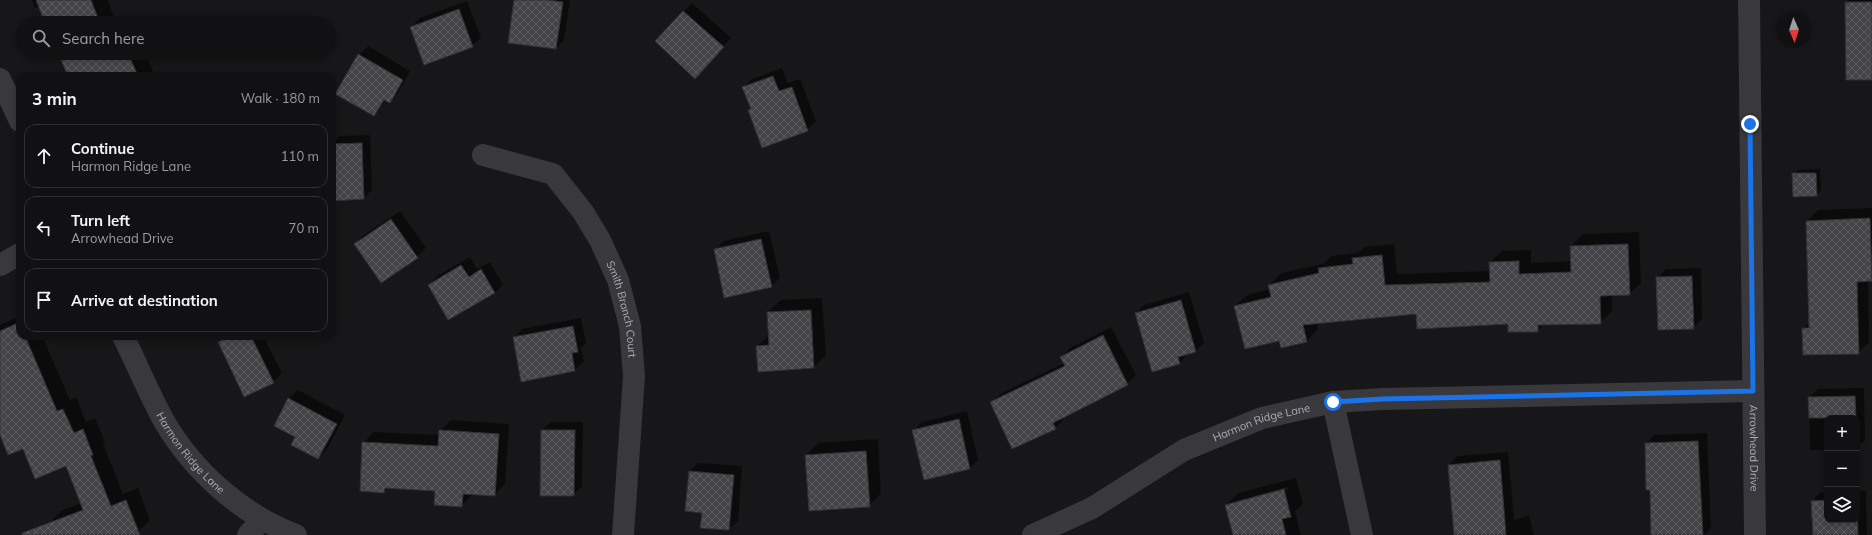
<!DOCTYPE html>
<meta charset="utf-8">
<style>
:root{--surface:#111012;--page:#1e1e20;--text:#f1f3f6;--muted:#9c9d9f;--line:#303032}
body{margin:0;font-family:Mulish,sans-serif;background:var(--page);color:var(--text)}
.controls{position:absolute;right:12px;bottom:12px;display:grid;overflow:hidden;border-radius:8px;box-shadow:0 2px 6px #0003}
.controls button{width:36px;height:36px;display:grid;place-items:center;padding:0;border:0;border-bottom:1px solid var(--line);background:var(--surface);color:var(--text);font:20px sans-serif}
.compass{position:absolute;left:1776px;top:12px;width:36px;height:36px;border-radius:50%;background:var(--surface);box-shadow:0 2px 6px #0003;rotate:177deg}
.stop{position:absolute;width:12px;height:12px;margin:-9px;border:3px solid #1a73e8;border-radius:50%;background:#fff}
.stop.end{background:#1a73e8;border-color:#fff;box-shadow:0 1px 4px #0008}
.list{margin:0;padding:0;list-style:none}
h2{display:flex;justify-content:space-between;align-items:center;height:52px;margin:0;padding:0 16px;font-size:17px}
h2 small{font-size:13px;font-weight:400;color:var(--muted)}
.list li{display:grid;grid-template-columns:26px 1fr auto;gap:12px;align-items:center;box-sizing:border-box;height:64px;margin:0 8px 8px;padding:0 8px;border:1px solid var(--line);border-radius:12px}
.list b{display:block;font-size:15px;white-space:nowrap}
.list p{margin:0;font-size:13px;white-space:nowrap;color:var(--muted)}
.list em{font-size:13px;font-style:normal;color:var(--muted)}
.icon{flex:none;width:22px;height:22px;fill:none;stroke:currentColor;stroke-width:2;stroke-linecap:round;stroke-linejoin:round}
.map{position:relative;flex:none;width:1872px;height:535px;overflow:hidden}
.search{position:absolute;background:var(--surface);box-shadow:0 2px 6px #0003;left:16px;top:16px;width:320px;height:44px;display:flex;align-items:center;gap:10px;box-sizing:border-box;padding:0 14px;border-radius:22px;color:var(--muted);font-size:15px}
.panel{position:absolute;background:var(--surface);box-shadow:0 2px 6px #0003;left:16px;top:72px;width:320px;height:268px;border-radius:12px}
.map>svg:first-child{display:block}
.shadow{fill:#0007;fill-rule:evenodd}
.building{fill:url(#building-cross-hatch);stroke:#313134}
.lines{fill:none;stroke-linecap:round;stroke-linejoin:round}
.minor{stroke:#38383d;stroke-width:22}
.route{stroke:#1a73e8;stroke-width:5}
.labels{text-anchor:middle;stroke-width:3;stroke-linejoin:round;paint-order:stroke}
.street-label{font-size:11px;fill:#aaadb7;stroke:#121113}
</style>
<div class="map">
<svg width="1872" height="535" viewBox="0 0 1872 535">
<defs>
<pattern id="building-cross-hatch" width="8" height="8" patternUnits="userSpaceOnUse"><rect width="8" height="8" fill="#444448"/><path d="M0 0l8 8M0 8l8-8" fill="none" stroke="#5c5c60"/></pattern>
</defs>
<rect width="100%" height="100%" fill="#171618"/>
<path class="shadow" d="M 32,0 L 108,0 L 116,23 L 47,23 L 40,6 L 35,8 Z
M 515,0 L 570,0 L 564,40 L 556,48 Z
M 1848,0 L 1872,0 L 1872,79 L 1846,2 Z
M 467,1 L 481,38 L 472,46 L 411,27 L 420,18 Z
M 692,3 L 731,38 L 703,69 L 656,41 Z
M 368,46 L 410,71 L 398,93 L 389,101 L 386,100 L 374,115 L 359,55 Z
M 60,53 L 145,53 L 155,76 L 69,76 Z
M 782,68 L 788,83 L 800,79 L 816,121 L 807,130 L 749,111 L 751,108 L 744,87 L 752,79 Z
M 370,135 L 372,190 L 364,198 L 332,200 L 332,143 L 339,136 Z
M 1820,169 L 1821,191 L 1816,195 L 1794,174 L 1798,170 Z
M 1872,208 L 1872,280 L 1868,280 L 1869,342 L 1858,353 L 1803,329 L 1810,322 L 1807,221 L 1818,210 Z
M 400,211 L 426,248 L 417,257 L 381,282 L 355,244 L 364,235 Z
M 769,231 L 780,278 L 771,286 L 715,250 L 723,241 Z
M 1639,232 L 1641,283 L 1629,294 L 1612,295 L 1612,311 L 1600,323 L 1544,324 L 1538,331 L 1509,323 L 1417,313 L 1317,323 L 1318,329 L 1307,341 L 1279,339 L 1235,306 L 1247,295 L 1270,289 L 1269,285 L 1281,273 L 1323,264 L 1331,256 L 1358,253 L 1365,247 L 1394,244 L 1397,274 L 1490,271 L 1490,262 L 1502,251 L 1531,250 L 1531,263 L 1572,261 L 1571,246 L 1583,234 Z
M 470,257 L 477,269 L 490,262 L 503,284 L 495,293 L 429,285 L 437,276 Z
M 1701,268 L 1702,319 L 1693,328 L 1657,278 L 1666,269 Z
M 1189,292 L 1204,343 L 1196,351 L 1188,353 L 1180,363 L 1136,313 L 1144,305 Z
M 822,298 L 826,355 L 814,367 L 757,346 L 770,334 L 768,312 L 781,300 Z
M 20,316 L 20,336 L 45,336 L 43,338 L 70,400 L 76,397 L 86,422 L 95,418 L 105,442 L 103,444 L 123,494 L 138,488 L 150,520 L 138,532 L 130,535 L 53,535 L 49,523 L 61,511 L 82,503 L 66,465 L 23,447 L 0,408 L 0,325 Z
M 581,318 L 586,343 L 581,348 L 584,362 L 575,370 L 522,380 L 514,338 L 522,329 Z
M 1111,327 L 1136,375 L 1127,384 L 1062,417 L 1064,419 L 1055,428 L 991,403 L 1000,394 L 1064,363 L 1061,357 L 1070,348 Z
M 216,336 L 263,336 L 282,373 L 273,382 L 244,396 Z
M 1864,388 L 1865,440 L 1857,448 L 1857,418 L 1827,418 L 1827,450 L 1810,450 L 1809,398 L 1818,389 Z
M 298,390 L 345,415 L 327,449 L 318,458 L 296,436 L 275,425 L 289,398 Z
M 967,411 L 978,460 L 970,468 L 925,479 L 913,431 L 922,422 Z
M 451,420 L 509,424 L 505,484 L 494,495 L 473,494 L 462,506 L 436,490 L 389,487 L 384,492 L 363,443 L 374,432 L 439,435 L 440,431 Z
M 551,422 L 583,422 L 582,486 L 573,495 L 542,430 Z
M 1707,433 L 1711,528 L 1704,535 L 1652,535 L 1651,489 L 1646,444 L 1654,435 Z
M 878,439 L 881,493 L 869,506 L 806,455 L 818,443 Z
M 1508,452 L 1514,520 L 1529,516 L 1534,535 L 1468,535 L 1449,465 L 1457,456 Z
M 698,463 L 742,466 L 738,521 L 729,529 L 703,512 L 690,471 Z
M 1296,478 L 1303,504 L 1295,511 L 1301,535 L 1234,535 L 1226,505 L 1238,493 ZM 1288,487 L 1289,489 L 1239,502 L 1239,500 Z
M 1857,491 L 1866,491 L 1867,535 L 1814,535 L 1812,501 L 1821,492 L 1827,492 L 1827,520 L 1857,520 Z"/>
<path class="building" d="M 36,0 L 91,0 L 100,23 L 45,23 Z
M 514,0 L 547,0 L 563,2 L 556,49 L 508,43 Z
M 1845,2 L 1872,2 L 1872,80 L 1846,80 Z
M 459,9 L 473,47 L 424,65 L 410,27 Z
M 683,11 L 724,47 L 695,79 L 655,41 Z
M 77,53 L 128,53 L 138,76 L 68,76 L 61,60 Z
M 358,54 L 403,80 L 390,103 L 384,100 L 374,116 L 335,94 Z
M 773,76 L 779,91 L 792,87 L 808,131 L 762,148 L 748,110 L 751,109 L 742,87 Z
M 362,143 L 364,199 L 332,201 L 332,144 Z
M 1792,173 L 1816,173 L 1817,196 L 1793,197 Z
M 1870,218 L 1872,281 L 1857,282 L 1859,354 L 1803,355 L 1802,328 L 1809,328 L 1806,221 Z
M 391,219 L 418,258 L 381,283 L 354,244 Z
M 761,239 L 772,287 L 724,298 L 714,249 Z
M 1628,244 L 1630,295 L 1600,296 L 1601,324 L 1538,325 L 1538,332 L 1508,332 L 1508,324 L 1417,329 L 1416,314 L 1303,325 L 1307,342 L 1281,348 L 1279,341 L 1245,349 L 1234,306 L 1271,297 L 1268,285 L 1319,273 L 1318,268 L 1353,264 L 1352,258 L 1382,255 L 1385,285 L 1490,282 L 1489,262 L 1519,261 L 1519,274 L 1571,272 L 1570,246 Z
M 461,265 L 469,277 L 481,269 L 495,293 L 448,320 L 428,285 Z
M 1692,276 L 1694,329 L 1658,330 L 1656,277 Z
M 1181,300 L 1196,352 L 1178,357 L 1180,364 L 1152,372 L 1135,313 Z
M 811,310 L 814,368 L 758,372 L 756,346 L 769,345 L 767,312 Z
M 20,322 L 20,336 L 25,336 L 57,411 L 63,409 L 74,433 L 83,429 L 93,455 L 91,456 L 111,506 L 126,500 L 140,535 L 22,535 L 22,533 L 83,510 L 66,466 L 35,479 L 23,449 L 8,455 L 0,435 L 0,331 Z
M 573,326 L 578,352 L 572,353 L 575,371 L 521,382 L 513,337 Z
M 1103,335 L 1128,385 L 1053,423 L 1056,429 L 1012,449 L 990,402 L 1065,366 L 1060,357 Z
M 231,336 L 251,336 L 274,383 L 244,397 L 218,342 Z
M 1855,396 L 1856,418 L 1809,418 L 1808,397 Z
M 288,398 L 337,424 L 318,459 L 291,445 L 295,437 L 274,426 Z
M 959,419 L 970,469 L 924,480 L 912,430 Z
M 439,430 L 499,434 L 495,496 L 463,494 L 462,507 L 434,505 L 435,491 L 385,488 L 384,493 L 360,491 L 362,442 L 438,446 Z
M 541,430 L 575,430 L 574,496 L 540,496 Z
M 1698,441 L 1703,535 L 1651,535 L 1650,490 L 1646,490 L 1645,443 Z
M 866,451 L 870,507 L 809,511 L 805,455 Z
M 1500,460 L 1506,535 L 1454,535 L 1448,465 Z
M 689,471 L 734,475 L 729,530 L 700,528 L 702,513 L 685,511 Z
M 1284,489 L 1291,517 L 1282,519 L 1286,535 L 1233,535 L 1225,505 Z
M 1857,499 L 1858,535 L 1813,535 L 1811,501 L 1827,500 L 1827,520 L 1857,520 Z"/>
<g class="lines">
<g class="minor">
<path id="s1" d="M 1749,0 L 1755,535"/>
<path d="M 0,79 L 20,121"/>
<path id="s2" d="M 483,155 L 553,174 L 583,212 L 600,240 L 618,280 L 630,326 L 634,376 L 623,535"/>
<path d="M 0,265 L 20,254"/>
<path id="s3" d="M 123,336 C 137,364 149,394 164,421 C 193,471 242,515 296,535"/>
<path d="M 1333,402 L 1362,535"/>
<path d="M 248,535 L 262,520"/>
<path id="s4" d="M 1033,535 L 1092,508 L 1184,450 L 1262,418 L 1333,402 L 1383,399 L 1753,391"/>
</g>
</g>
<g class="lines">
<path class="route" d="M 1333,402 L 1383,399 L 1753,391 L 1750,124"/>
</g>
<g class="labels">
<g class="street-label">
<text dy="4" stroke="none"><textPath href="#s2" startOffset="227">Smith Branch Court</textPath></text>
<text dy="4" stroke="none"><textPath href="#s4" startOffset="256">Harmon Ridge Lane</textPath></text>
<text dy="4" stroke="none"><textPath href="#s1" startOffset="448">Arrowhead Drive</textPath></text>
<text dy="4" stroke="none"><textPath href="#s3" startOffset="136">Harmon Ridge Lane</textPath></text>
</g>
</g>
</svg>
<div class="controls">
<button>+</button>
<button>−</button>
<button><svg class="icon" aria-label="layers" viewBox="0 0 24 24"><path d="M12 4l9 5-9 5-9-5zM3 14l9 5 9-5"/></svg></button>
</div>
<svg class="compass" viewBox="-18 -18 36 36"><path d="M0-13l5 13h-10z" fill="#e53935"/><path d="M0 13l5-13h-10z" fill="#9c9d9f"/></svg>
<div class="stop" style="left:1333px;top:402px"></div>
<div class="stop end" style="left:1750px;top:124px"></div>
<div class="search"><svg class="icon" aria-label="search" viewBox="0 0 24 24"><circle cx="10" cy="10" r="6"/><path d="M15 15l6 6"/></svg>Search here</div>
<section class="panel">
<h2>3 min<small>Walk · 180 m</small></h2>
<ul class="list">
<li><svg class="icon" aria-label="ahead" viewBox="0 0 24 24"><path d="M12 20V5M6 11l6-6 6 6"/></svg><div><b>Continue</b><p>Harmon Ridge Lane</p></div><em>110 m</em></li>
<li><svg class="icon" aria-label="left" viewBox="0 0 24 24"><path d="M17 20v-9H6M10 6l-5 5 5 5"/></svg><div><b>Turn left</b><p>Arrowhead Drive</p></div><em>70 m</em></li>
<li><svg class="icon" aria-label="arrive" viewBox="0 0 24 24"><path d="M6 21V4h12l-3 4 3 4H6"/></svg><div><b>Arrive at destination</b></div></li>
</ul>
</section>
</div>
